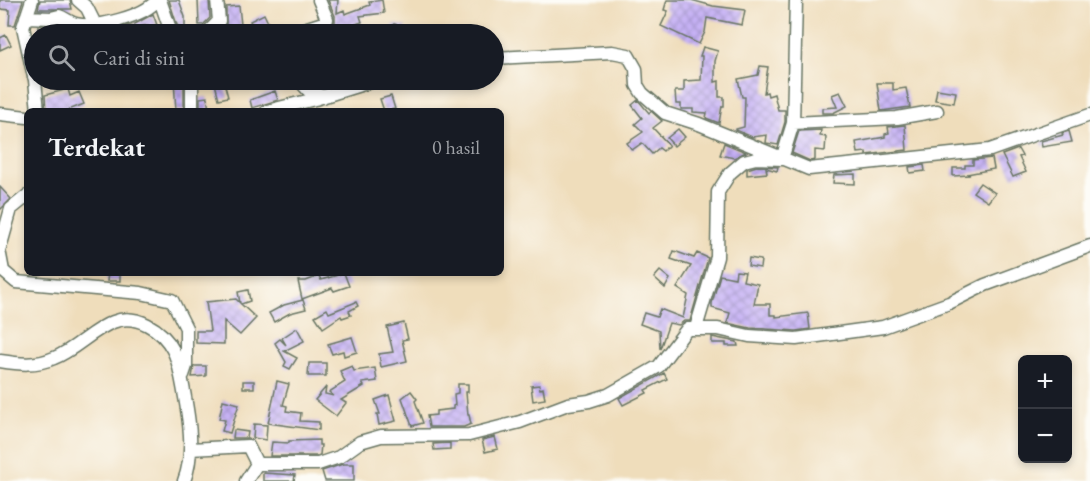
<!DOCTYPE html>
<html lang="id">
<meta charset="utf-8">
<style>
:root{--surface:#171b24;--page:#20242c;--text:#f1f3f6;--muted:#9ea1a6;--line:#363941}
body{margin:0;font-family:"EB Garamond",serif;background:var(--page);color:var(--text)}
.controls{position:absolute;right:18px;bottom:18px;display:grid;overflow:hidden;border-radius:9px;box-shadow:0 3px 9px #0003}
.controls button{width:54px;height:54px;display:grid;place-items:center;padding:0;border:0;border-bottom:2px solid var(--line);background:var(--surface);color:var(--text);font:30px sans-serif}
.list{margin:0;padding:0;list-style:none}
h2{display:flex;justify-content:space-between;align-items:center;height:78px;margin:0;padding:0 24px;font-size:26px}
h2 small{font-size:20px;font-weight:400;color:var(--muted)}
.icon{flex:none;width:33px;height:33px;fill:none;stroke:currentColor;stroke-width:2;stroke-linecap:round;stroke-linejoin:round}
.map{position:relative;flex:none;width:1090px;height:481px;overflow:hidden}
.search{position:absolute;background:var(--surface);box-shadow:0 3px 9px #0003;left:24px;top:24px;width:480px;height:66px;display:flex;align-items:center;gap:15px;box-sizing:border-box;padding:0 21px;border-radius:33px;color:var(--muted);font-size:22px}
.panel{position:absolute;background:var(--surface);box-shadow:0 3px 9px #0003;left:24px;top:108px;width:480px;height:168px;border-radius:9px}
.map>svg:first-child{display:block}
.building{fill:url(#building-cross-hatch)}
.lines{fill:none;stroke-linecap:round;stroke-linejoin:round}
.minor-casing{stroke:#687563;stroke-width:15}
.minor{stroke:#fff;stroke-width:12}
</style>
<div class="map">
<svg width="1090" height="481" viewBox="0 0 1090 481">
<defs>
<pattern id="building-cross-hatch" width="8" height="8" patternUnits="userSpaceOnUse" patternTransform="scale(1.5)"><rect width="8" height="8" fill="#c4aff5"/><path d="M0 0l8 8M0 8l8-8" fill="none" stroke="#9f90c7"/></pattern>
</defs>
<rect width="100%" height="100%" fill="#fdfcf7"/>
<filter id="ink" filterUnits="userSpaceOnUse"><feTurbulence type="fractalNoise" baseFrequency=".0167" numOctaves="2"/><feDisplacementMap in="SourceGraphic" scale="12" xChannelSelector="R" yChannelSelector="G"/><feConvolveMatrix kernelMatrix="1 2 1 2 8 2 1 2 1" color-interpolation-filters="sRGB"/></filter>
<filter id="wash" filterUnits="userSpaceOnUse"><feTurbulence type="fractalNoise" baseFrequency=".008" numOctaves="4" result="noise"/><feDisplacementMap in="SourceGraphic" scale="24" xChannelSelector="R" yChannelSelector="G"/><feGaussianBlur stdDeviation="1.35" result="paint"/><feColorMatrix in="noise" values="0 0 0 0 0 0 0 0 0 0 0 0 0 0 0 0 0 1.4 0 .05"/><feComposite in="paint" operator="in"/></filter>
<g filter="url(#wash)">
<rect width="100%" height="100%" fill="#efddbb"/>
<g id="blocks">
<path class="building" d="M 0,0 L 23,0 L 15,25 L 9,25 L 10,10 L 0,9 Z
M 40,0 L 70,0 L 72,9 L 38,9 Z
M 169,0 L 179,0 L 185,17 L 185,29 L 182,29 L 177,25 Z
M 198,0 L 209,0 L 210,18 L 203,25 L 199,25 Z
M 328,0 L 338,0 L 337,13 L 344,10 L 345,14 L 370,5 L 369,2 L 382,0 L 384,13 L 360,16 L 362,22 L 356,24 L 357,34 L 317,34 L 331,28 L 335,22 L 335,16 Z
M 667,0 L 691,0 L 713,6 L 745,10 L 742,25 L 707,18 L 705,32 L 699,44 L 661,26 L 668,11 L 664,10 Z
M 239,6 L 242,34 L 221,34 L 226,32 L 226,7 Z
M 153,14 L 157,25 L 149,27 L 148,25 L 115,33 L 115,29 L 135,24 Z
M 264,14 L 272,31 L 264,34 L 257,34 L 250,21 Z
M 394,24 L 406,27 L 404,34 L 392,33 Z
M 58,25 L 63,28 L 63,34 L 39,33 L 38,26 Z
M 6,35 L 11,45 L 0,50 L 0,38 Z
M 703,47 L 718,51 L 715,61 L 715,82 L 719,81 L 719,97 L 724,97 L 724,106 L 722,106 L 719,123 L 706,118 L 707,113 L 693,112 L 693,109 L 681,109 L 681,104 L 676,104 L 675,91 L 684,91 L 684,81 L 701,80 L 702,56 L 700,56 Z
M 760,66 L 768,67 L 764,93 L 767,92 L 768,96 L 774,94 L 778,110 L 785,110 L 785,122 L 778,145 L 766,143 L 767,135 L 752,137 L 736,130 L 736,129 L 744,127 L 745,97 L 742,97 L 738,79 L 758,75 Z
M 174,80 L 184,80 L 184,111 L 176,111 Z
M 214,80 L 240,80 L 240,82 L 225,86 L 228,97 L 219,99 Z
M 877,83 L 893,83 L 893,90 L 906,88 L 910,107 L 881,111 Z
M 68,89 L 70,96 L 79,92 L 84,104 L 66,111 L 46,111 L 45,95 Z
M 937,89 L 956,92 L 954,103 L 935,100 Z
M 275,91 L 278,100 L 252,108 L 250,100 Z
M 840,92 L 847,106 L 833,113 L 822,113 L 822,108 L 837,107 L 832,95 Z
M 391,96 L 395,109 L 384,111 L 380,99 Z
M 207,97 L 209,110 L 200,111 L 200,98 Z
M 638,100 L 649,113 L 651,111 L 662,121 L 653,128 L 669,145 L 663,151 L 659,148 L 652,154 L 642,143 L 632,150 L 627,143 L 643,132 L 635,124 L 642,118 L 632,105 Z
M 905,125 L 907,150 L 866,155 L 866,152 L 858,153 L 856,142 L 885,137 L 885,134 L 889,133 L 888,127 Z
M 678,129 L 685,137 L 674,146 L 667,138 Z
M 821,130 L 820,136 L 826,137 L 825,151 L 815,150 L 815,160 L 810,161 L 792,153 L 799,131 Z
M 1069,131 L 1072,142 L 1042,147 L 1041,141 L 1063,135 L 1062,133 Z
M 724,143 L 746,152 L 734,158 L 720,155 Z
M 1018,149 L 1022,156 L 1019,157 L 1026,172 L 1013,177 L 1002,155 Z
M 992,158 L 994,169 L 967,174 L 970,175 L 953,176 L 953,168 L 965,168 L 965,165 L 973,165 L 973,160 Z
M 924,165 L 925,171 L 910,173 L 909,167 Z
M 757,166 L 778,167 L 777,171 L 766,168 L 767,173 L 747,175 L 747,169 Z
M 855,174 L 855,184 L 833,183 L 834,175 Z
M 980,183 L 995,193 L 988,202 L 973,192 Z
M 0,187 L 11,199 L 0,210 Z
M 674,251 L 694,258 L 697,253 L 708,258 L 690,321 L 684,321 L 679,325 L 669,323 L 660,349 L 659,331 L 640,324 L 644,313 L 657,317 L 660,309 L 683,318 L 688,295 L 677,288 L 691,266 L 671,259 Z
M 749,258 L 761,260 L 760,268 L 748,266 Z
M 660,271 L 670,279 L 665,288 L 654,278 Z
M 736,271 L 745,272 L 743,281 L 758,284 L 754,304 L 770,304 L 770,315 L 776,315 L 776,317 L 808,313 L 810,329 L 796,331 L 750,328 L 727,323 L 730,313 L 712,308 L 712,303 L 720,275 L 735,278 Z
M 108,273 L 120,273 L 120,281 L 107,281 Z
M 344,273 L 349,286 L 334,291 L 332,288 L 302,299 L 298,281 L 306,281 L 319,276 L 321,280 Z
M 248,290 L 250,301 L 241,304 L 256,318 L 240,335 L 224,321 L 224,344 L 196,343 L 196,331 L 210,331 L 206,302 L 236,299 L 240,303 L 238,292 Z
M 303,300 L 306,309 L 290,313 L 274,322 L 269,313 L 284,305 Z
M 356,302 L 358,306 L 349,311 L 351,315 L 342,318 L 341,316 L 323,328 L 315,316 L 327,309 L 329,313 Z
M 404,323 L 408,339 L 402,340 L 407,361 L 381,367 L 379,354 L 393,352 L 387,327 Z
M 297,328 L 304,341 L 284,351 L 297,358 L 290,369 L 284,366 L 286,362 L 275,343 L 280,339 L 286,345 L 282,338 Z
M 352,337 L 357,352 L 344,356 L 343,351 L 332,354 L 328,344 Z
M 712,337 L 737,342 L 738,346 L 726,346 L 726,343 L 712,343 Z
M 309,363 L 326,363 L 326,376 L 308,376 Z
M 194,366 L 206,366 L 206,376 L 192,377 Z
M 352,366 L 354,371 L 375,368 L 377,381 L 362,383 L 364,386 L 341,400 L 346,403 L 336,416 L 315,400 L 326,387 L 325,394 L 334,396 L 329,392 L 345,382 L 340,371 Z
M 664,373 L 667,379 L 645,390 L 647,393 L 623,405 L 619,398 Z
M 243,381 L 254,381 L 254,388 L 243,388 Z
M 277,381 L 289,384 L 283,405 L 287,406 L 286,411 L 301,413 L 300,421 L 319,422 L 319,430 L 268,423 Z
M 458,384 L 468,384 L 468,392 L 466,392 L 468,415 L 469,415 L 471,424 L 464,427 L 429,427 L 427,416 L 436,415 L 436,411 L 453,409 L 453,406 L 455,405 L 454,394 L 458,393 Z
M 539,385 L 540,389 L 543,388 L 545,399 L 533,401 L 531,386 Z
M 411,391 L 417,399 L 415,401 L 423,423 L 412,426 L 402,398 Z
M 389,395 L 396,421 L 379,425 L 377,414 L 380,414 L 375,400 Z
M 223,400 L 239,404 L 230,433 L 222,431 L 225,420 L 219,419 Z
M 254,424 L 267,425 L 266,440 L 253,438 Z
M 234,430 L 248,432 L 247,438 L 233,438 Z
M 495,437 L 498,449 L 485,452 L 482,440 Z
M 319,440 L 319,445 L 321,445 L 320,455 L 317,456 L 270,456 L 272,442 L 289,443 L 289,441 Z
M 450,443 L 450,449 L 434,450 L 433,444 Z
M 343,464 L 354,464 L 354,481 L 325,481 L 322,471 Z
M 263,473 L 295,475 L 294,481 L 263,481 Z"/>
</g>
</g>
<g filter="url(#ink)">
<use href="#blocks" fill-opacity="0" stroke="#687563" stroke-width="1.5"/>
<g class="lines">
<g class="minor-casing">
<path id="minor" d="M 32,0 L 23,27 L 34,77
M 78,0 L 87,8 L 95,24
M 160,0 L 170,29 L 175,34
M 26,17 L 51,18 L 59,16 C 65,18 70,23 76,24 C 96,29 145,16 157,0
M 206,34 L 219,21 L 217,0
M 289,34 L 326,22 L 327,19 L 319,0
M 494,58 L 612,52 L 628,55 L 636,69 L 637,85 L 642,93 L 665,113 L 699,124 L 809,169 L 990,150 L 1090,115
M 35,80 L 38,111
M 192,80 L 192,111
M 299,80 L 308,90 L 323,97
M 267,111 L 315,99 L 376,80
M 0,114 L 27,117
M 793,123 L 897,118 L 937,111
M 0,248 L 11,209 L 27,196
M 0,255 L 3,271 L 16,282 L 141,293 L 172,300 L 186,328 L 186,366 L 183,375
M 696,328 L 717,257 L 718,192 L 730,173 L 744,161 L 756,158 L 782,159 L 793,123 L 796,0
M 0,361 C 19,364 36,366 54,358 C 75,350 92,330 113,322 C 136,313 162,329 173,350 C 178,359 180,371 182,381 C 188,413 196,450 184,481
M 190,449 L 248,446 L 257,464
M 246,481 L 257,464 L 318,464 L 339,457 L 360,442 L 381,436 L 469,435 L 520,422 L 568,404 L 589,401 L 608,395 L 659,366 L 687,329 L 718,329 L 749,336 L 796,339 L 883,327 L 949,303 L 985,285 L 1090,246"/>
</g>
<use href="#minor" class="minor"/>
</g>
</g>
</svg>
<div class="controls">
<button>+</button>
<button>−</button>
</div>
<div class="search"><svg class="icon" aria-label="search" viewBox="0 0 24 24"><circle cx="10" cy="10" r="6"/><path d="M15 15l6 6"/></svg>Cari di sini</div>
<section class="panel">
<h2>Terdekat<small>0 hasil</small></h2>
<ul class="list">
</ul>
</section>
</div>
